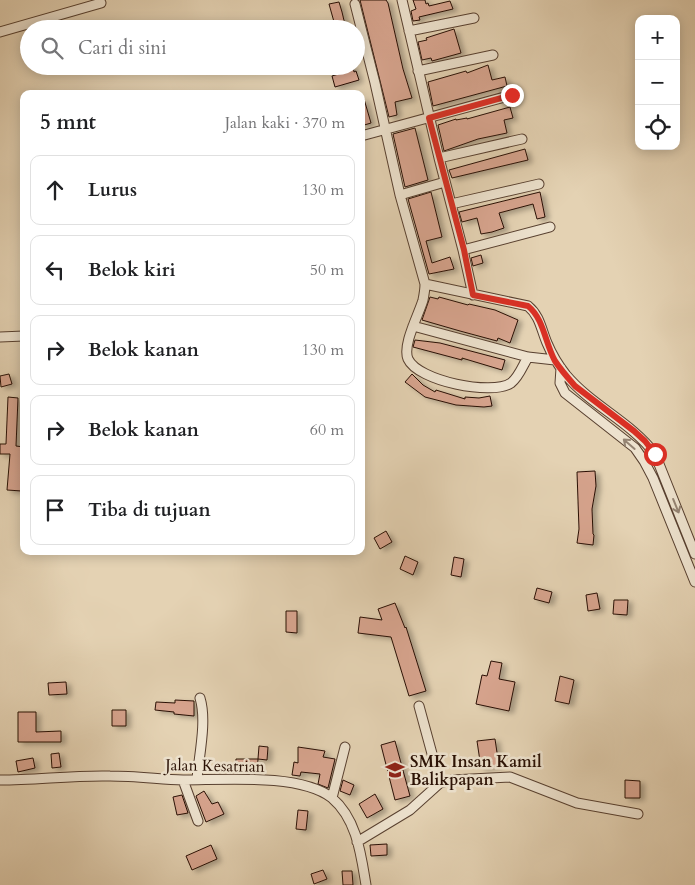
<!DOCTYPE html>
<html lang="id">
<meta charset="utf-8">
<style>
:root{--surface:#fff;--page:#f2f2f2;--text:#202124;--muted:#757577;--line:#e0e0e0}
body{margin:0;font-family:Cardo,serif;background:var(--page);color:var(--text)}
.controls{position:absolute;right:15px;top:15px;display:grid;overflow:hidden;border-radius:10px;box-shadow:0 2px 12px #0003}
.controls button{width:45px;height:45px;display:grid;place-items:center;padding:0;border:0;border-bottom:1px solid var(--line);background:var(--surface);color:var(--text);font:25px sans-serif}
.stop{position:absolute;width:15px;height:15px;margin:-11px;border:4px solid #d93025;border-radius:50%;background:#fff}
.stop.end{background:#d93025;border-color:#fff;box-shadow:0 1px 5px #0008}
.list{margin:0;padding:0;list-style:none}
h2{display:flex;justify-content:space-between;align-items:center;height:65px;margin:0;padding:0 20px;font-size:21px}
h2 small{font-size:16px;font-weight:400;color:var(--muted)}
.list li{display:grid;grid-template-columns:32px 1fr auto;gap:15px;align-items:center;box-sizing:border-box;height:70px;margin:0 10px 10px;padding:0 10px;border:1px solid var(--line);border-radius:10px}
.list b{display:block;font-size:19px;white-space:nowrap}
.list em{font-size:16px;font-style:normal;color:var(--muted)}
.icon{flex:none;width:28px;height:28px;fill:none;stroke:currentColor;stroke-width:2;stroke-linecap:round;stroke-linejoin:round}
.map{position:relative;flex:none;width:695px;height:885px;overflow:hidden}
.search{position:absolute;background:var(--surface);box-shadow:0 2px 12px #0003;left:20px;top:20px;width:345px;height:55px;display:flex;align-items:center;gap:12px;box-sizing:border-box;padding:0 18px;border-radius:28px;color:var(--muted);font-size:19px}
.panel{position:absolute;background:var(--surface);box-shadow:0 2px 12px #0003;left:20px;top:90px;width:345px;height:465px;border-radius:10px}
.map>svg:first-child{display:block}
.building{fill:#d7a48e;stroke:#291004;filter:url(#shadow)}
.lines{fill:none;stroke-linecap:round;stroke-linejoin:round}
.minor-casing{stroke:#584030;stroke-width:11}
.minor{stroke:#ede2ce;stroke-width:9}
.oneway{stroke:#958473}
.route{stroke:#d93025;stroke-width:6}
.labels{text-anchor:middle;stroke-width:5;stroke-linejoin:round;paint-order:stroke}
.poi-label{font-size:16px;font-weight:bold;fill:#291004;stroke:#ede2ce;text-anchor:start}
.street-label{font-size:16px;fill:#291004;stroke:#ede2ce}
</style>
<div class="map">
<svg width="695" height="885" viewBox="0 0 695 885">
<defs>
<filter id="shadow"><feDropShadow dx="4.5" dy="2.5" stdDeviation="2.5" flood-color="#0004"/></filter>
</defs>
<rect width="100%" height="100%" fill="#e4d2b3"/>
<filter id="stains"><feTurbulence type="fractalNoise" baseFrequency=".004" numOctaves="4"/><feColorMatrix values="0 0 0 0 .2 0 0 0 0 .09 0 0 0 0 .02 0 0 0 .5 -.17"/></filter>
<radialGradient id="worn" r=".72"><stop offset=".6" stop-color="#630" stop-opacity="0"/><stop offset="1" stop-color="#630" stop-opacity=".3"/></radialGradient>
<path class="building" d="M 360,0 L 386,0 L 388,3 L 403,69 L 412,98 L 395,102 L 397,115 L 389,117 Z
M 413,0 L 425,0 L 426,4 L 428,3 L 429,6 L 450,1 L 453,9 L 419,17 L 420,20 L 413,21 L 411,11 L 416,9 Z
M 339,2 L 342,12 L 346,29 L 336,29 L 329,4 Z
M 454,29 L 461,53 L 432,61 L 431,58 L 422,60 L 418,42 L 427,40 L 426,38 Z
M 488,65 L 492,80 L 505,77 L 507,86 L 433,106 L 428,82 L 466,71 L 467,73 Z
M 343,66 L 353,66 L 354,72 L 356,71 L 359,80 L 335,87 L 332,76 L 345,72 Z
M 361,99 L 364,99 L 371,123 L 361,126 Z
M 510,107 L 513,118 L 504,120 L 507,133 L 478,139 L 444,151 L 438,125 L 456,119 L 456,120 L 467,118 L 467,119 Z
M 415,128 L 428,180 L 405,187 L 393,134 Z
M 525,149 L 528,160 L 452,178 L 449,170 Z
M 431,192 L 442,237 L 426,241 L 432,263 L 450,257 L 454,269 L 429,274 L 408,199 Z
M 540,192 L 545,217 L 537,219 L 533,204 L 499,213 L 504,228 L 492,232 L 481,234 L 477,218 L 462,222 L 459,212 Z
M 481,255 L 483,263 L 473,266 L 471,258 Z
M 430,297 L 438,299 L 439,297 L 468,305 L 469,304 L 495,310 L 518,320 L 510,343 L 498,338 L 497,341 L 460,331 L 422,320 Z
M 415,340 L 440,343 L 505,360 L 502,370 L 462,358 L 462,360 L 413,347 Z
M 9,374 L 12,384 L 1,387 L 0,376 Z
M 412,374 L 423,385 L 435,392 L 436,390 L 465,399 L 465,397 L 479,398 L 490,396 L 492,406 L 484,407 L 456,405 L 425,397 L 405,382 Z
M 8,397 L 18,398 L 16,446 L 24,447 L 22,491 L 7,490 L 10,454 L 0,454 L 0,444 L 6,444 Z
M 595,471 L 596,486 L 592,509 L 593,534 L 594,535 L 593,545 L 577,543 L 579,529 L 577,472 Z
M 386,531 L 392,542 L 380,549 L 374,538 Z
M 405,556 L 418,562 L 413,575 L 400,569 Z
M 454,557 L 464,559 L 461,577 L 451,575 Z
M 537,588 L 552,592 L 549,603 L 534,599 Z
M 597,593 L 600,609 L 588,611 L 586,595 Z
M 614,600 L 628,600 L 627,615 L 613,614 Z
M 395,603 L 405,628 L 406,627 L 426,691 L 409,696 L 391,637 L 358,633 L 360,617 L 382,620 L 378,609 Z
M 286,611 L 297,611 L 297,633 L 286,632 Z
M 491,661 L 502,663 L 499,679 L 515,682 L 509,711 L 476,704 L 482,675 L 487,676 Z
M 560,676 L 574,680 L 569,704 L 555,701 Z
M 66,682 L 67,694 L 49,695 L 48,683 Z
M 175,700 L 194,701 L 194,716 L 174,714 L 174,712 L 155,710 L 156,702 L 175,703 Z
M 112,710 L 126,710 L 126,726 L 112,726 Z
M 18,712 L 36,712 L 36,732 L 61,731 L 61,742 L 18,742 Z
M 495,739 L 499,766 L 481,768 L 477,741 Z
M 395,741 L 410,796 L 395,800 L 381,745 Z
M 259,746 L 268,747 L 267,760 L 258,759 Z
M 298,747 L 325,751 L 323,757 L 335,759 L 328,788 L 318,784 L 320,774 L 301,772 L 300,776 L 292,775 L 294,762 L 298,763 Z
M 59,753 L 61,767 L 52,768 L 51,754 Z
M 33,758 L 35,768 L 18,772 L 16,761 Z
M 236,759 L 258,759 L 257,773 L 235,772 Z
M 343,780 L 354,785 L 350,795 L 340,791 Z
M 625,780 L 640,781 L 640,798 L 625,798 Z
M 204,791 L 212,804 L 218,802 L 224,814 L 206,822 L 196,796 Z
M 375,794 L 383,809 L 367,818 L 359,804 Z
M 182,795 L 188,813 L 177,815 L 173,797 Z
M 298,810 L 308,811 L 306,830 L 296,829 Z
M 387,844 L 387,855 L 371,856 L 370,845 Z
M 211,845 L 217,859 L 192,870 L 186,856 Z
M 323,870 L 327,879 L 314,884 L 311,874 Z
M 342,871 L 352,871 L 353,885 L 343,885 Z"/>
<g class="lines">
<g class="minor-casing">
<path id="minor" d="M 402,0 L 439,158 L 463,250 L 473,295
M 355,4 L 375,83 L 400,195
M 409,31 L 474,18
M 0,32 L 101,3
M 418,71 L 493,55
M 361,136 L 512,95
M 439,158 L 522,139
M 445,182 L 400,195 L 425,284 C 425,289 424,295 423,300 C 419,314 402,345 408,359 C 418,381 492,396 511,383 C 519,377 523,365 528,357
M 451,204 L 539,184
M 463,250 L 550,227
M 425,284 L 528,306 C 540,316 541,329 547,343 C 552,355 558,365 566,375 C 592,406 631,422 655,454 L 695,554
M 413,326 L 528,357 L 555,360
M 0,337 L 24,336
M 561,368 L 560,383 L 565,393 L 635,448 L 644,461 L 653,478 L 695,582
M 197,779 C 199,755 207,721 200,698
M 0,780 C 37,780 73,775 110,776 C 134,776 159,779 183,780 C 223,780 300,773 332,798 C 357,819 361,855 366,885
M 183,780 L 198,821
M 440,783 L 452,780 L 510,777 L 577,803 L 638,814
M 332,798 L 345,747
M 357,842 L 410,810 L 440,783 L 419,706"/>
</g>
<use href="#minor" class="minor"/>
</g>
<defs><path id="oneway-shaft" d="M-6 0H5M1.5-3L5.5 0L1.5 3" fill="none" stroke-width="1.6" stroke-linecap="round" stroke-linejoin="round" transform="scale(1.25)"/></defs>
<g class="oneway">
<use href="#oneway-shaft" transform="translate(629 444) rotate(-139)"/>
<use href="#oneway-shaft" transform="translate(676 506) rotate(68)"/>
</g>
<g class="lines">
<path class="route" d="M 512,95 L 429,118 L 464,250 L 473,295 L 528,306 C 544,319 545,343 555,361 C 561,370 568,378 575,386 L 634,431 L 645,441 L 655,454"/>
</g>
<defs>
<g id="school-bare" transform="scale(1.5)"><path d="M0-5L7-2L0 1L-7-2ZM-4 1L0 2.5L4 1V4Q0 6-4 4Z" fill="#8f2418" stroke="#ede2ce" stroke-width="2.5" paint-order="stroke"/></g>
</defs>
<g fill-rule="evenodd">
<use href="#school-bare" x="395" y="770"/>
</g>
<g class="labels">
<g class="poi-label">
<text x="410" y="767">SMK Insan Kamil<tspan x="410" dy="18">Balikpapan</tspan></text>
</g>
<g class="street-label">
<text transform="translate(215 765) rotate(1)" y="6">Jalan Kesatrian</text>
</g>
</g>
<rect width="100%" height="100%" filter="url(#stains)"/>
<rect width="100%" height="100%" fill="url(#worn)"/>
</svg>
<div class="controls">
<button>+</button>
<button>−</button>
<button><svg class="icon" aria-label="locate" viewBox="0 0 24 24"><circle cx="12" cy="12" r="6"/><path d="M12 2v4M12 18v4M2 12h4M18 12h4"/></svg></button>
</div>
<div class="stop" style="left:655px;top:454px"></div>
<div class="stop end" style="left:512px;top:95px"></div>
<div class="search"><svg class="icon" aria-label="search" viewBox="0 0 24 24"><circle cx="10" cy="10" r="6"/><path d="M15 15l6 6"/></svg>Cari di sini</div>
<section class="panel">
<h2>5 mnt<small>Jalan kaki · 370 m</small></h2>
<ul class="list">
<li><svg class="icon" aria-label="ahead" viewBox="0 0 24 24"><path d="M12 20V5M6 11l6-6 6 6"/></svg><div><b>Lurus</b></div><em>130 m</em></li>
<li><svg class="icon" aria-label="left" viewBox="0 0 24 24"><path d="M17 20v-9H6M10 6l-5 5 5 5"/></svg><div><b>Belok kiri</b></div><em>50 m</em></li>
<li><svg class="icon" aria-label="right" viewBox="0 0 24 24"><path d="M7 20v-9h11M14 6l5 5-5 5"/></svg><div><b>Belok kanan</b></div><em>130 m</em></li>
<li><svg class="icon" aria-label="right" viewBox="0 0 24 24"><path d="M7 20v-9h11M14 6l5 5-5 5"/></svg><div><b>Belok kanan</b></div><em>60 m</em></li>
<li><svg class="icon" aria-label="arrive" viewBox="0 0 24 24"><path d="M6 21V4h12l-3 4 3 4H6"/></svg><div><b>Tiba di tujuan</b></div></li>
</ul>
</section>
</div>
